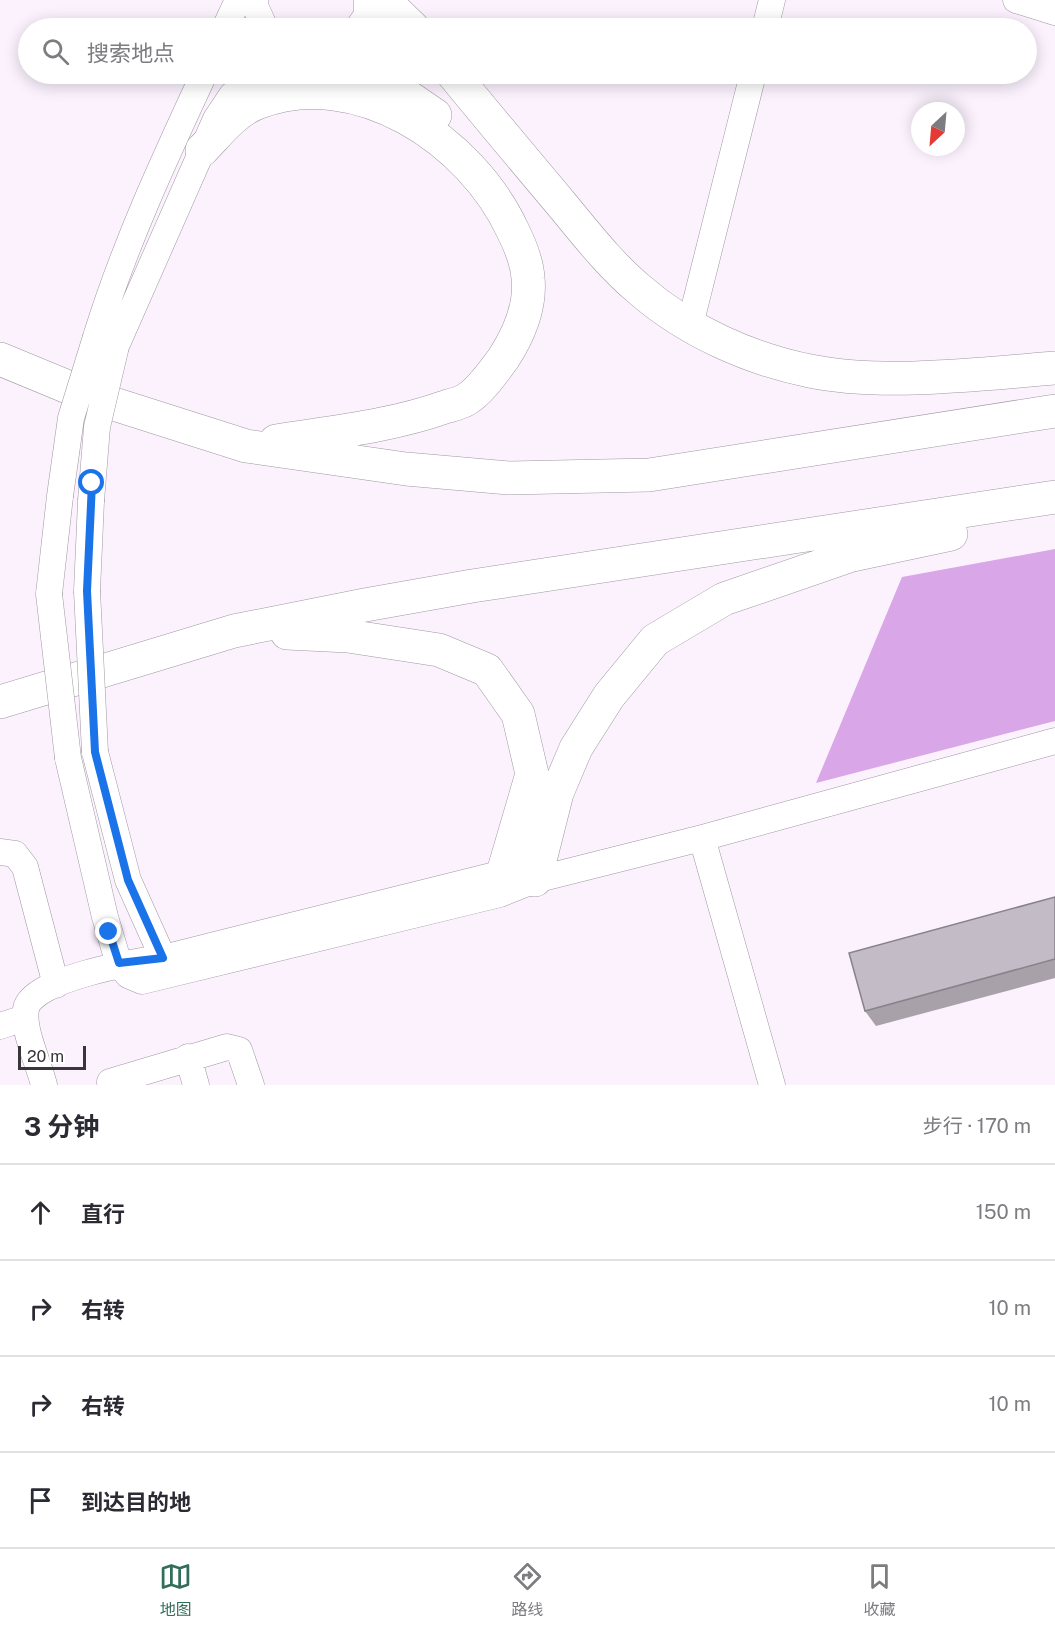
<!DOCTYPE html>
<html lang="zh">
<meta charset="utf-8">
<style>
:root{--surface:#fff;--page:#f7f7f7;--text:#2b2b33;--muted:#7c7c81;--line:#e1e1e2;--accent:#326e5a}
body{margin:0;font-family:"Public Sans","Noto Sans SC",sans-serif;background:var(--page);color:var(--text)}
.compass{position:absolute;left:911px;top:102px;width:54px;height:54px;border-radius:50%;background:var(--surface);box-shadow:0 3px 15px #0003;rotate:206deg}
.scale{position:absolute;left:18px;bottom:15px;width:68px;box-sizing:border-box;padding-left:6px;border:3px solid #39353a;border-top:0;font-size:16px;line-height:21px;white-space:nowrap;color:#39353a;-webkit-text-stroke:4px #fff;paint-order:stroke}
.stop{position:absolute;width:18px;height:18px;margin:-14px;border:4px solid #1a73e8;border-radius:50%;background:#fff}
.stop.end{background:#1a73e8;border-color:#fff;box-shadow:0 2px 6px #0008}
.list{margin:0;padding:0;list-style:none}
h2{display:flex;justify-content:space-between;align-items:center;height:78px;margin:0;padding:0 24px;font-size:26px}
h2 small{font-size:20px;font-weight:400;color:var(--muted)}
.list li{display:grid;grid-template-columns:39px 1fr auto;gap:18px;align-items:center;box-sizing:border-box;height:96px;padding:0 24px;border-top:2px solid var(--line)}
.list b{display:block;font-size:22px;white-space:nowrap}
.list em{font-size:20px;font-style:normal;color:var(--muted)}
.icon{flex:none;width:33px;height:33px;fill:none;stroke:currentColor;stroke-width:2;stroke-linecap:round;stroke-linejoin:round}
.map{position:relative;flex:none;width:1055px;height:1085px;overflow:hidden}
.search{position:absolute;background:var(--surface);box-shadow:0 3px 15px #0003;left:18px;right:18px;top:18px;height:66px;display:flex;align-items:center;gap:15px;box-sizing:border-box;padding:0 21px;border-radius:33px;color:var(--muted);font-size:22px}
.sheet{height:462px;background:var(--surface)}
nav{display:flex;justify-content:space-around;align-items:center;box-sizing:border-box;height:84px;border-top:2px solid var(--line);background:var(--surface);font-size:16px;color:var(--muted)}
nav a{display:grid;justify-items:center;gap:3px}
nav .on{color:var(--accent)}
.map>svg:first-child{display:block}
.forest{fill:#d9a6e8}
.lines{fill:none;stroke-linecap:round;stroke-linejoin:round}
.minor-casing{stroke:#a097a2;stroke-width:27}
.highway-casing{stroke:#a097a2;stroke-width:34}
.minor{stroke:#fff;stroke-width:26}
.highway{stroke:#fff;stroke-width:33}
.minor-bridge-casing{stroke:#a097a2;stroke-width:27;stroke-linecap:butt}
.minor-bridge{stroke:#fff;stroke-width:26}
.wall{fill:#a8a1aa}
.building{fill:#c3bbc6;stroke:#88838b;stroke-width:1.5}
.route{stroke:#1a73e8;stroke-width:8}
</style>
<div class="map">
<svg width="1055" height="1085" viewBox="0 0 1055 1085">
<rect width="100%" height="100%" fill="#fbf2fe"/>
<path class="forest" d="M 1055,549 L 1055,721 L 816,783 L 902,577 Z"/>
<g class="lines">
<g class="minor-casing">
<path id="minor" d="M 255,0 L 255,6 L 265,28
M 1016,0 L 1055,12
M 225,28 L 238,0
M 358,28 L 367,15 L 367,0
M 765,28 L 772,0
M 690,325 L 753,74
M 96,337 C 124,246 164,160 204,74
M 116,346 L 216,119 L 232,95 L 258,74
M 87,591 L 91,501
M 49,594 L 60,496
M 95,752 L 128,880 L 163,958
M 68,758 L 105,917 L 119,964 L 128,975 L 142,981 L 500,894 L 535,880
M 702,838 L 772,1085
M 0,852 L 15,854 L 25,867 L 56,985
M 0,1026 L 25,1018
M 188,1057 L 196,1085
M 110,1082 L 227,1047 L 239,1050 L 251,1085
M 44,1085 C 39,1064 22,1029 26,1009 C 31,979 136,961 163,958 L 503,873 L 535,880 L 702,838 L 1055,741"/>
</g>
<g class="highway-casing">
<path id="highway" d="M 384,0 L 413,28
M 375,74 L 435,115
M 453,74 C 489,118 526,162 563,206 C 587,235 611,266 640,290 C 687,331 750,359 810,371 C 882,386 981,374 1055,368
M 202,150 C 218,134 235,111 257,103 C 357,64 471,140 513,231 C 520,245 527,262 528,278 C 531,306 518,336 503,359 C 493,372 481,390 467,399 C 461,403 452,405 445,407 C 392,426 333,432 276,441
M 0,359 L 92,397 L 246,446 L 406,469 L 509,478 L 649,475 L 1055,411
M 287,633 L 348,636 L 439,650 L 487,670 L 518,714 L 532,774 L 503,873
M 0,702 L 234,631 L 365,605 L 472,586 L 1055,497
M 535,880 L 557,793 L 576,748 L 609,696 L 655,640 L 724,599 L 852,555 L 951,534"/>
</g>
<use href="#minor" class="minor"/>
<use href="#highway" class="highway"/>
<g class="minor-bridge-casing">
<path id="minor-bridge" d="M 60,496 L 71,418 L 96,337
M 91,501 L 97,427 L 116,346
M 87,591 L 95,752
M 49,594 L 68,758"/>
</g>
<use href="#minor-bridge" class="minor-bridge"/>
</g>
<path class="wall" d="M 1055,897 L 1055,978 L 876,1026 L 865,1011 Z"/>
<path class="building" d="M 1055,897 L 1055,959 L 865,1011 L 849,953 Z"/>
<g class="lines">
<path class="route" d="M 92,483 L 87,591 L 95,752 L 128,880 L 163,958 L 119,963 L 109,932"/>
</g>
</svg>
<svg class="compass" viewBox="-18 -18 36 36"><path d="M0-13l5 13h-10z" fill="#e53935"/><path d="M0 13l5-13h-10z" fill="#7c7c81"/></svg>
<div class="scale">20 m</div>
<div class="stop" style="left:92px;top:483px"></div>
<div class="stop end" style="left:109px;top:932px"></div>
<div class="search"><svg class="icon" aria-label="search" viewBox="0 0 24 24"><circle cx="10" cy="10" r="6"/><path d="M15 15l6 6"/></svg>搜索地点</div>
</div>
<section class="sheet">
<h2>3 分钟<small>步行 · 170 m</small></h2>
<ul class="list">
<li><svg class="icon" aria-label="ahead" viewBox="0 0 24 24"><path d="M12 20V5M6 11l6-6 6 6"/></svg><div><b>直行</b></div><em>150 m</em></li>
<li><svg class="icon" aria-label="right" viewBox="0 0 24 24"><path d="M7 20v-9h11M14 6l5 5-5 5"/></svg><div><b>右转</b></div><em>10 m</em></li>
<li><svg class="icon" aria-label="right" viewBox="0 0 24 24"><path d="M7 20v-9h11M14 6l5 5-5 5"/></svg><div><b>右转</b></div><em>10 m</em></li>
<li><svg class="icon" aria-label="arrive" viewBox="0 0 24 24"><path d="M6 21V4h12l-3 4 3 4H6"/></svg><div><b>到达目的地</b></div></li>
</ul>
</section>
<nav>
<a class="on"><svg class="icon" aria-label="map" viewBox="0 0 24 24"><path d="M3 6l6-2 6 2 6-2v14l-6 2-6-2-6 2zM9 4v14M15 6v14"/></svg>地图</a>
<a><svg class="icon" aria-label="directions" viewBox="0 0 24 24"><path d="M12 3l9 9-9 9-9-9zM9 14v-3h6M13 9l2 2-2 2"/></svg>路线</a>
<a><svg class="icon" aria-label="saved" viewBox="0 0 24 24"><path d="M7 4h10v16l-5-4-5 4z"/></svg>收藏</a>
</nav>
